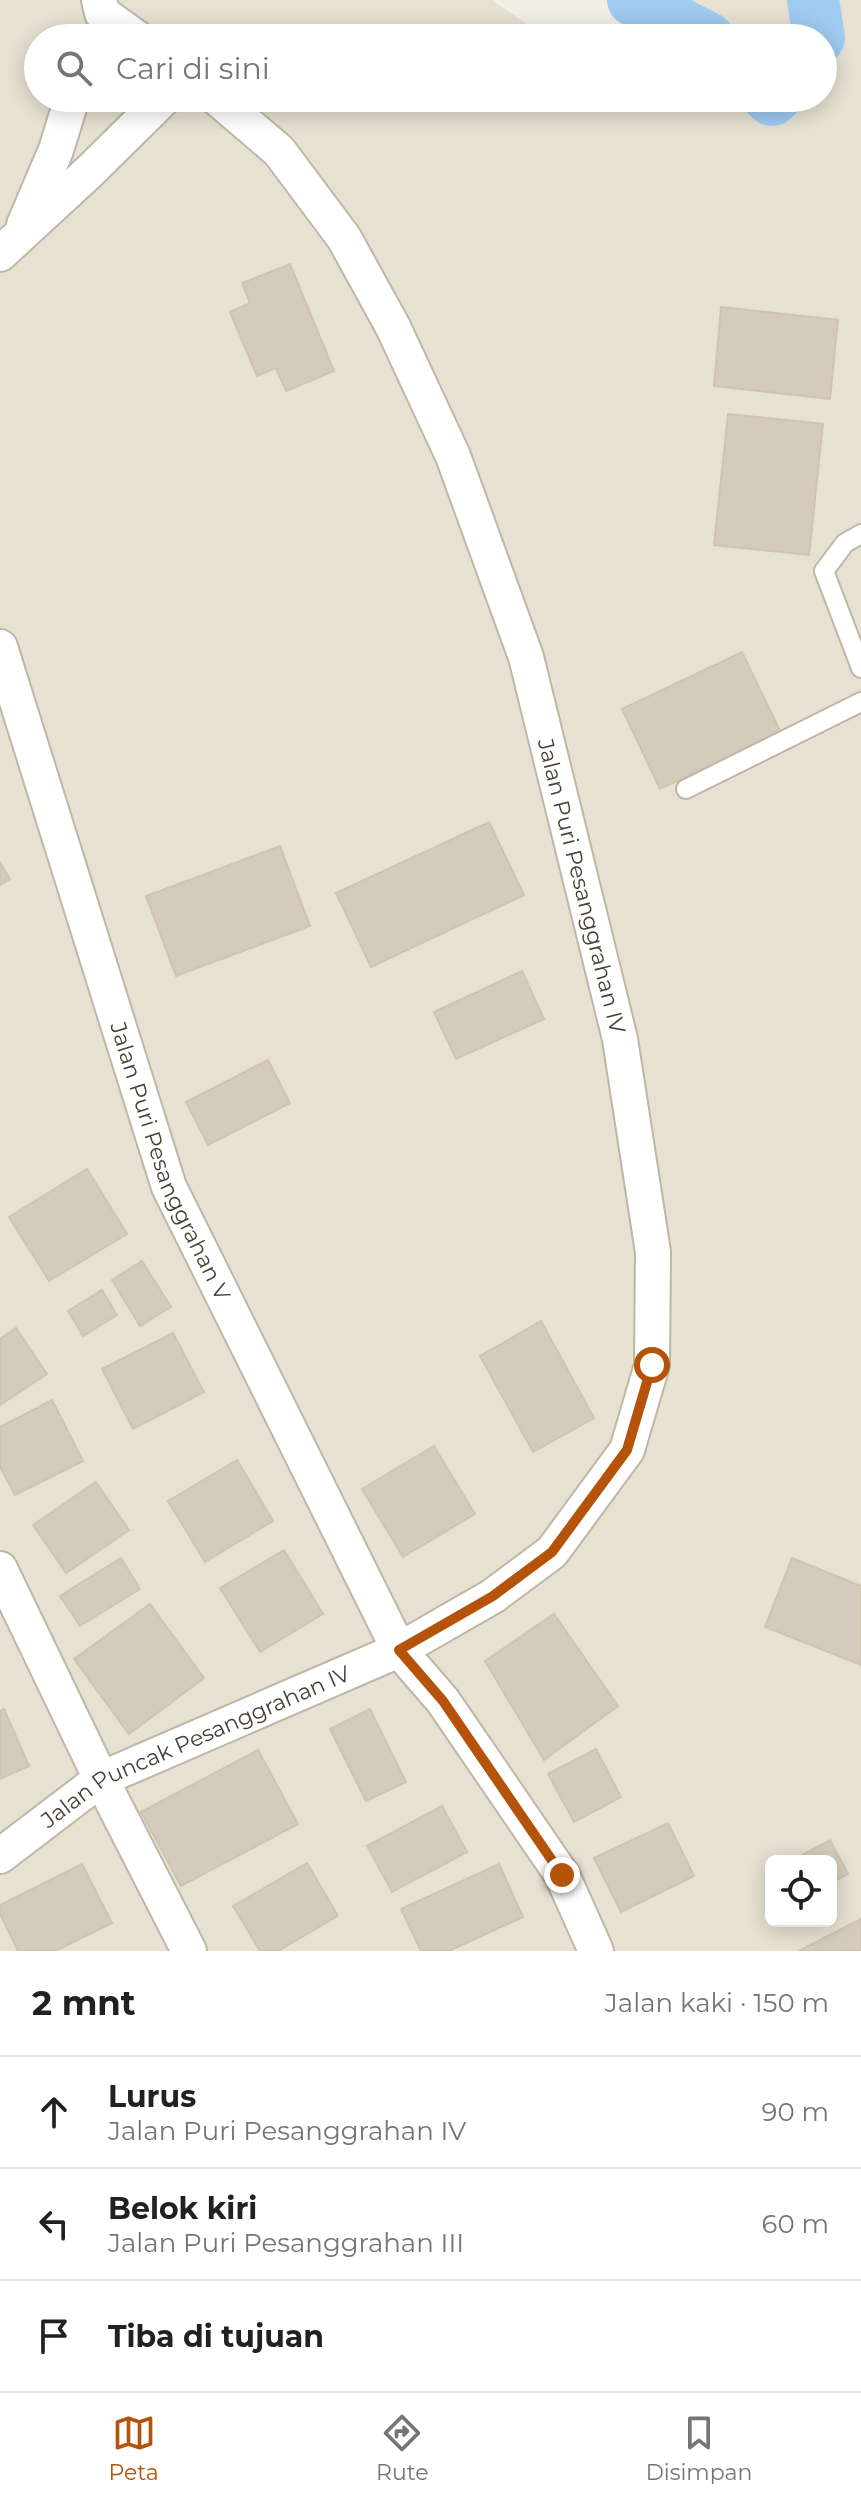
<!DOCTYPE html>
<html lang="id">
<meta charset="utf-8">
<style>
:root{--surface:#fff;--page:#f2f2f2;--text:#202124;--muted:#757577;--line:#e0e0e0;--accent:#b45309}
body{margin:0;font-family:Montserrat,sans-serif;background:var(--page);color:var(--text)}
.controls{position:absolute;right:24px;bottom:24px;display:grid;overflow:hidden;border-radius:12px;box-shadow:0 4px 20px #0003}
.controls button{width:72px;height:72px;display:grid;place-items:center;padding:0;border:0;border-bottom:2px solid var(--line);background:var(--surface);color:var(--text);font:40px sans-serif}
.stop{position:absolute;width:24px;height:24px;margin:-18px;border:6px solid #b45309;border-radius:50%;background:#fff}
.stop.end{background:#b45309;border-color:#fff;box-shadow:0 2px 8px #0008}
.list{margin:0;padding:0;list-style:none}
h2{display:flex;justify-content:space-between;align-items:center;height:104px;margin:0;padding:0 32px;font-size:34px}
h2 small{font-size:26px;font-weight:400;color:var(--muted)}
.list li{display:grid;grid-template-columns:52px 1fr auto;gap:24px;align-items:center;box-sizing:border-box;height:112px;padding:0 32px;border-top:2px solid var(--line)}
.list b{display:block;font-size:30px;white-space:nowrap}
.list p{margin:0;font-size:26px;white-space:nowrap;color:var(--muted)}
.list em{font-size:26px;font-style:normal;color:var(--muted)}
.icon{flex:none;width:44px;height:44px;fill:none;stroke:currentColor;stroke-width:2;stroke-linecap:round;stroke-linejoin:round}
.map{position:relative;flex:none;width:861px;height:1951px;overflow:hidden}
.search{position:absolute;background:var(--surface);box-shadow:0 4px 20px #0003;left:24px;right:24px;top:24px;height:88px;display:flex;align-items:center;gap:20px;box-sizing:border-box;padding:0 28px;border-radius:44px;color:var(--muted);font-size:30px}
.sheet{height:440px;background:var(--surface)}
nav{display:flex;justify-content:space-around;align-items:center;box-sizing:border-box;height:112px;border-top:2px solid var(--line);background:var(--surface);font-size:22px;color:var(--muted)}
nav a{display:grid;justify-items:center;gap:4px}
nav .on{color:var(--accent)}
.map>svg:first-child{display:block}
.residential{fill:#e7e1d2;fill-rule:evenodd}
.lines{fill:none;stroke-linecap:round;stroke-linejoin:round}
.river{stroke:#9fcaf1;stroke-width:52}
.building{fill:#d4cbba;stroke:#cfc4ad;stroke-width:2}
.lane-casing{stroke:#beb7a7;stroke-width:22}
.street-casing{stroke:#beb7a7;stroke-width:38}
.lane{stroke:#fff;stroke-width:18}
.street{stroke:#fff;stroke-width:34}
.route{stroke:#b45309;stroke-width:10}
.labels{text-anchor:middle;stroke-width:8;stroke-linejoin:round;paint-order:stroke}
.street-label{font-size:22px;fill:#453f34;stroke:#fff}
</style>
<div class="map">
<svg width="861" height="1951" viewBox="0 0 861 1951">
<rect width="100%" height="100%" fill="#f2efe4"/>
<path class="residential" d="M 0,0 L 492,0 L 547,38 L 38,38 L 38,98 L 823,98 L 823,38 L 620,38 L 628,0 L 861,0 L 861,1951 L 0,1951 ZM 771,1861 L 831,1861 L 831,1921 L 771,1921 Z"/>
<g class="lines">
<path class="river" d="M 633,0 L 708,38
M 813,0 L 819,38
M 769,98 L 772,100 L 775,98"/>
</g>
<path class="building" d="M 290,264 L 334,371 L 286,391 L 276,368 L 257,376 L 230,312 L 250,303 L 242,283 Z
M 721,307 L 838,320 L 830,399 L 714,386 Z
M 728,414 L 823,424 L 809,555 L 714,545 Z
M 742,652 L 781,733 L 660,789 L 622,709 Z
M 489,822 L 524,895 L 371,967 L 336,893 Z
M 280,846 L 310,926 L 176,976 L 146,896 Z
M 0,863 L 10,879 L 0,885 Z
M 522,971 L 544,1019 L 456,1059 L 434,1012 Z
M 268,1060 L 290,1103 L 208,1145 L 186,1102 Z
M 87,1169 L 127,1234 L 49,1281 L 9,1217 Z
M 142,1261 L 171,1307 L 140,1326 L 112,1280 Z
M 102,1290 L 117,1315 L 83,1336 L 68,1311 Z
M 541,1321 L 594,1418 L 533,1452 L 480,1356 Z
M 16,1328 L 47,1374 L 0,1405 L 0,1339 Z
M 173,1333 L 204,1392 L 133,1429 L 102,1369 Z
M 52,1400 L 83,1461 L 15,1495 L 0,1467 L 0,1427 Z
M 434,1446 L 475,1514 L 403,1557 L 362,1489 Z
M 237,1460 L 273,1521 L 205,1562 L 168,1501 Z
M 96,1482 L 129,1530 L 66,1573 L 33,1525 Z
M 284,1550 L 323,1614 L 260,1652 L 220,1588 Z
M 121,1558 L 140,1589 L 80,1626 L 60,1596 Z
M 792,1558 L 861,1586 L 861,1665 L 765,1627 Z
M 150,1604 L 204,1678 L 129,1734 L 74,1659 Z
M 554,1614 L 618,1706 L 544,1760 L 485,1661 Z
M 4,1709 L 29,1766 L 0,1779 L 0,1711 Z
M 370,1709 L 406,1782 L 366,1801 L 330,1729 Z
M 596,1749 L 621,1797 L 574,1822 L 548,1774 Z
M 258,1750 L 298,1824 L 181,1886 L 141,1812 Z
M 442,1806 L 467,1852 L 392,1892 L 367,1846 Z
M 668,1823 L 694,1876 L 621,1912 L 594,1858 Z
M 830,1840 L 848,1874 L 831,1883 L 831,1861 L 791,1861 Z
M 307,1863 L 338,1916 L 278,1951 L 260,1951 L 233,1906 Z
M 82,1864 L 112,1923 L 55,1951 L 18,1951 L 0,1914 L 0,1905 Z
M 499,1864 L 523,1917 L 449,1951 L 421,1951 L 401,1909 Z
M 861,1919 L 861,1951 L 799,1951 Z"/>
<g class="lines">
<g class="lane-casing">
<path id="lane" d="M 861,534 L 845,543 L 824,571 L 861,668
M 686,789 L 861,702"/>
</g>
<g class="street-casing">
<g id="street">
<path d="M 99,0 L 102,13 L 137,38"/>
<path d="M 24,225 L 56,150 L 72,98"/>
<path d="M 0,254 L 90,171 L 164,98"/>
<path id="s1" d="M 0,647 L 169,1187 L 399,1650 L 443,1701 L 562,1875 L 596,1951"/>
<path d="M 0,1569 L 101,1779 L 189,1951"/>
<path id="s2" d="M 0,1856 L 101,1779 L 399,1650 L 493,1596 L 552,1552 L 627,1450 L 652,1365 L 653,1252 L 620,1039 L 526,657 L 453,456 L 393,327 L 344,238 L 279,151 L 217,98"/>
</g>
</g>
<use href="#lane" class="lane"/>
<use href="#street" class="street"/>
</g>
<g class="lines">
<path class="route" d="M 562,1875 L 443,1701 L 399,1650 L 493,1596 L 552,1552 L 627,1450 L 652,1365"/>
</g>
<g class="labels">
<g class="street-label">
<text transform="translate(582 886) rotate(76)" y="8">Jalan Puri Pesanggrahan IV</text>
<text dy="8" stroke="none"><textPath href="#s1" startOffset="542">Jalan Puri Pesanggrahan V</textPath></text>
<text dy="8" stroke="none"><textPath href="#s2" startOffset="226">Jalan Puncak Pesanggrahan IV</textPath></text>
</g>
</g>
</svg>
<div class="controls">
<button><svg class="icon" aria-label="locate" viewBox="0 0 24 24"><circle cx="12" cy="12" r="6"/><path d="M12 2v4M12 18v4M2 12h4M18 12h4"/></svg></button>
</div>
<div class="stop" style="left:652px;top:1365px"></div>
<div class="stop end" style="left:562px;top:1875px"></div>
<div class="search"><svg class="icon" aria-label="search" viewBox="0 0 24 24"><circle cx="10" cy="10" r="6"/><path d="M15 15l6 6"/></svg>Cari di sini</div>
</div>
<section class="sheet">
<h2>2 mnt<small>Jalan kaki · 150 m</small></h2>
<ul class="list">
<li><svg class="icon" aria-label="ahead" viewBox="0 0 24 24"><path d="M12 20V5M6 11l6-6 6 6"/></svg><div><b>Lurus</b><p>Jalan Puri Pesanggrahan IV</p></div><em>90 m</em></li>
<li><svg class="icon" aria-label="left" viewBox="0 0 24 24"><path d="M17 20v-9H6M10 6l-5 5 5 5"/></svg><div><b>Belok kiri</b><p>Jalan Puri Pesanggrahan III</p></div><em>60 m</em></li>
<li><svg class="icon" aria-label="arrive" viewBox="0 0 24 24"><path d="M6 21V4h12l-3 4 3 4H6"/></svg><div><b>Tiba di tujuan</b></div></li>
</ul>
</section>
<nav>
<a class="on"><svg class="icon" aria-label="map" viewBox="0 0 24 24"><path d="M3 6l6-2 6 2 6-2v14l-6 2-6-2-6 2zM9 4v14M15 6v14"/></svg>Peta</a>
<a><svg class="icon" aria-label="directions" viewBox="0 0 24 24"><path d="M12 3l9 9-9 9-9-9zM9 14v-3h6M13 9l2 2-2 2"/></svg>Rute</a>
<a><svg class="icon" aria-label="saved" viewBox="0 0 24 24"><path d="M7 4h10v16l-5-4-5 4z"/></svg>Disimpan</a>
</nav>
